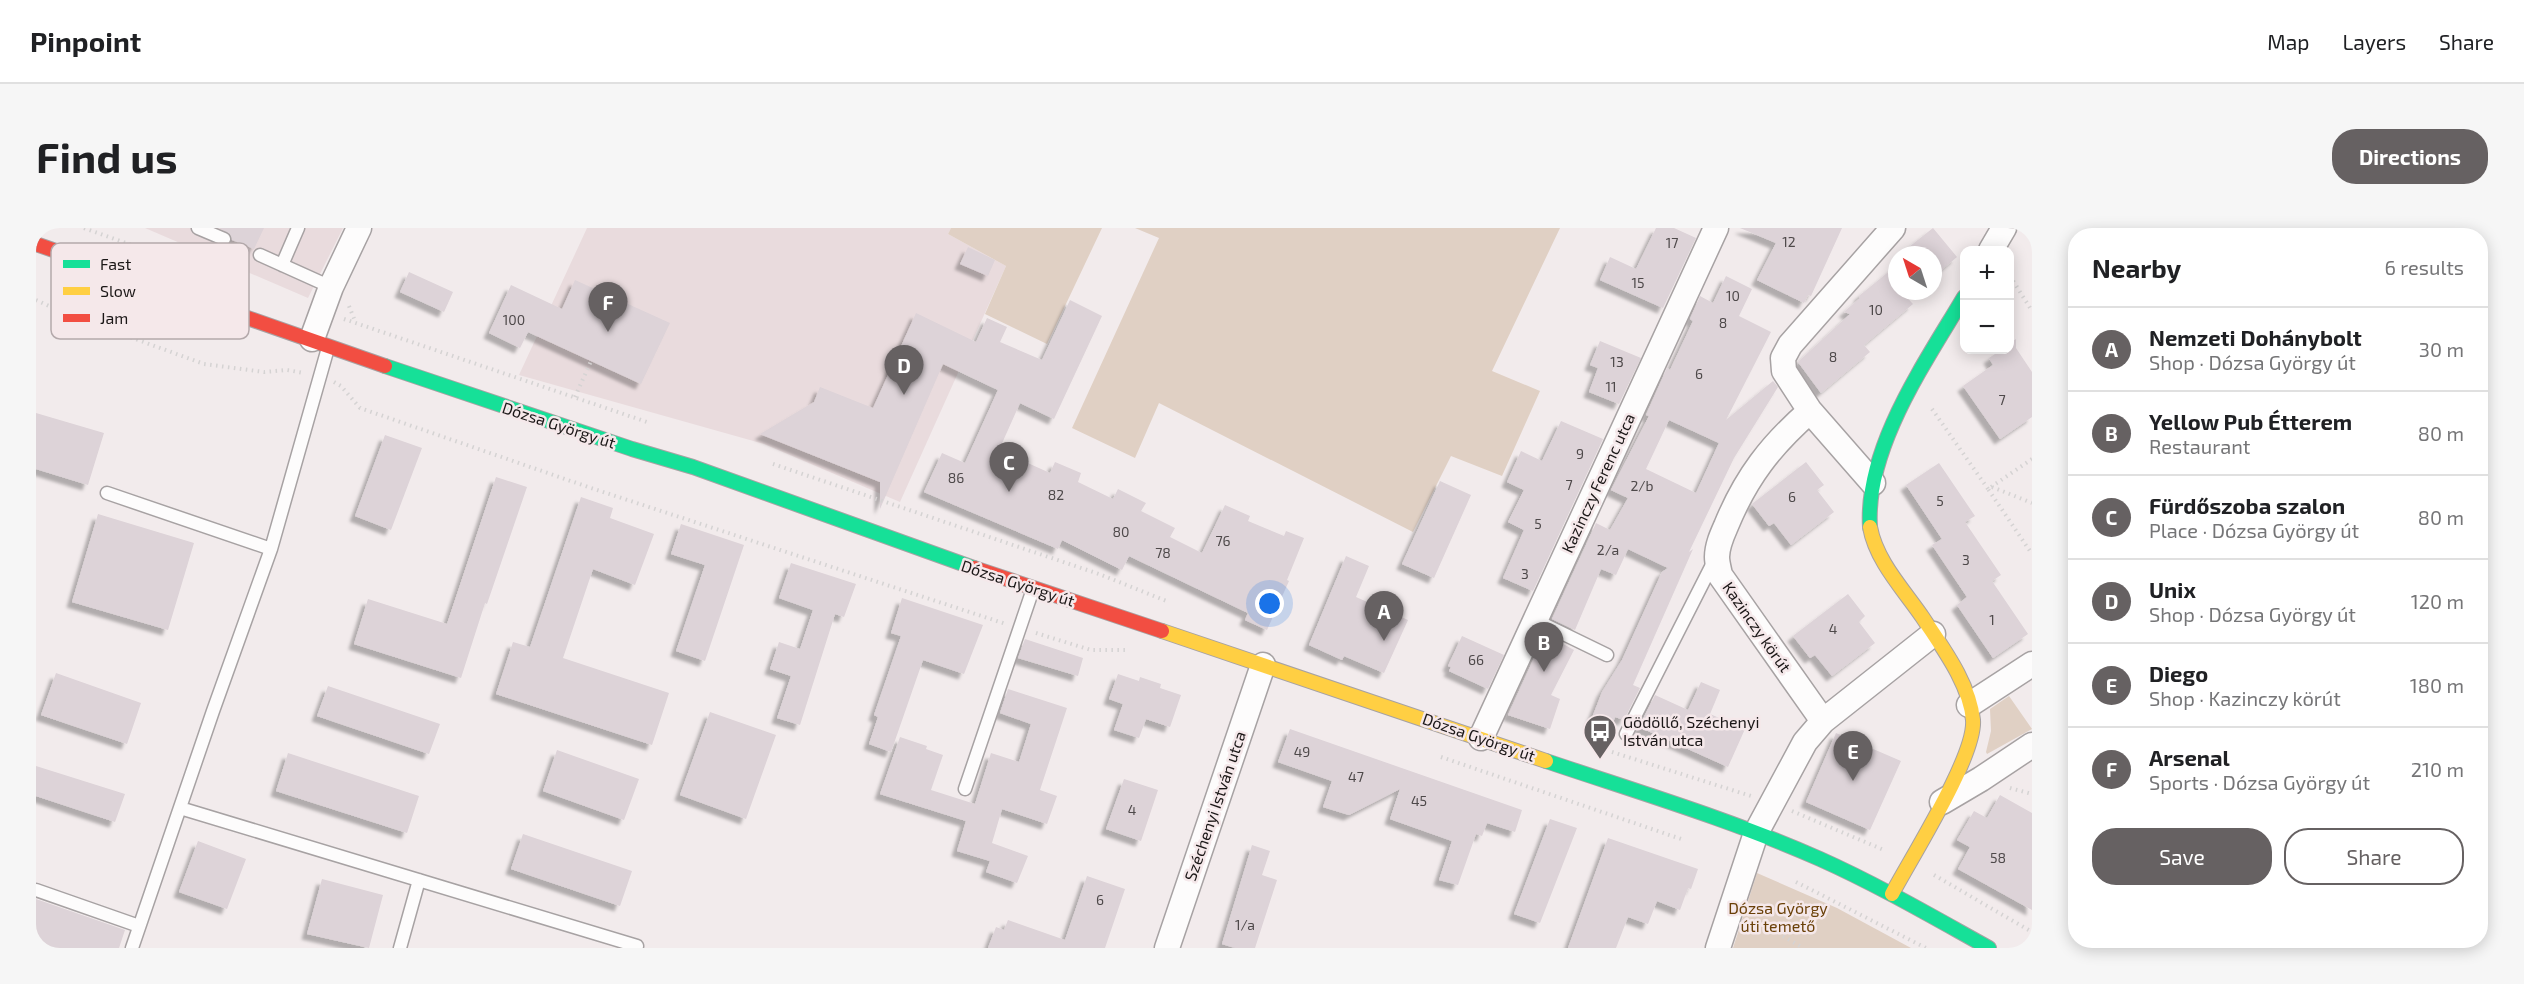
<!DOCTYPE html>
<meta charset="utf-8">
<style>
:root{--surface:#fff;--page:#f6f6f6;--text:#202124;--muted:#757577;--line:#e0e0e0;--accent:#666162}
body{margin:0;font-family:"Exo 2",sans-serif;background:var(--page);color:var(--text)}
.controls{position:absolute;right:18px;top:18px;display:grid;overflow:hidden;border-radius:12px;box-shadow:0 3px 15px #0003}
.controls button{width:54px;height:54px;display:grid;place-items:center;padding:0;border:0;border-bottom:2px solid var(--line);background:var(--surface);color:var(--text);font:30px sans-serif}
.compass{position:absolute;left:1852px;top:18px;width:54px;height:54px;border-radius:50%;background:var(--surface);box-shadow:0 3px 15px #0003;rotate:321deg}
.you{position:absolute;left:1234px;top:376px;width:21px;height:21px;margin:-15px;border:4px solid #fff;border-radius:50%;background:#1a73e8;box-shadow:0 0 0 9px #1a73e833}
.badge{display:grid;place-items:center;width:39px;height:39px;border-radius:50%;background:var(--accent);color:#fff;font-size:20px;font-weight:700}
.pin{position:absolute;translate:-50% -50px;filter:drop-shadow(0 2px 3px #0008)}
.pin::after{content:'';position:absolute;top:32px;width:21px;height:18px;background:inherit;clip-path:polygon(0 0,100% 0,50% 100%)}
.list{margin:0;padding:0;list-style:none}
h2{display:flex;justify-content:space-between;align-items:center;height:78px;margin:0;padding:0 24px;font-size:26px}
h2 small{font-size:20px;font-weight:400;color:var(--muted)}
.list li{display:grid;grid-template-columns:39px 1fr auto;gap:18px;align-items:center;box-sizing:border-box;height:84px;padding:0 24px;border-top:2px solid var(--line)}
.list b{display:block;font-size:22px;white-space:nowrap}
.list p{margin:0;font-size:20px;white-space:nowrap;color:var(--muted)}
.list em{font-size:20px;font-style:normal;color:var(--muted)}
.actions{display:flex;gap:12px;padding:18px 24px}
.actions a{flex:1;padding:14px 0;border:2px solid var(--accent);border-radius:24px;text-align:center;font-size:21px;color:var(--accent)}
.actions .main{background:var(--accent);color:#fff}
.map{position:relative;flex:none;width:1996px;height:720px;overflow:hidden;border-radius:24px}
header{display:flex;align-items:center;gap:36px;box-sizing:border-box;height:84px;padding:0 30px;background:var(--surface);border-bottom:2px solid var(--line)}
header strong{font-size:28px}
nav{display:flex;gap:33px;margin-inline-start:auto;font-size:21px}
.intro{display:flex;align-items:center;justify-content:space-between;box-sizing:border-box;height:144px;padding:0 36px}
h1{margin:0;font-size:42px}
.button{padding:15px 27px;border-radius:24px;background:var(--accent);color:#fff;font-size:21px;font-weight:700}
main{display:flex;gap:36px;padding:0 36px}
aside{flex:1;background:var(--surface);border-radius:24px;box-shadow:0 3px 15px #0003}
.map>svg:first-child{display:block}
.built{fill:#e9dbdd}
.green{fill:#e0d0c4}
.building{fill:#ddd3d8;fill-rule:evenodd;filter:url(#shadow)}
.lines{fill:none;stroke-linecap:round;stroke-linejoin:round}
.lane-casing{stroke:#a7a2a3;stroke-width:15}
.street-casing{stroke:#a7a2a3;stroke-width:27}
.fast-casing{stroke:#a7a2a3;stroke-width:16}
.slow-casing{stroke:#a7a2a3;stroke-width:16}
.jam-casing{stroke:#a7a2a3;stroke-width:16}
.path{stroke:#d5d3d3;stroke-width:4;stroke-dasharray:1.5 4.5;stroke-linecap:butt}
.lane{stroke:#fdfcfc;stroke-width:12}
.street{stroke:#fdfcfc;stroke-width:24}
.fast{stroke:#16e098;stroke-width:14}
.slow{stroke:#ffcf43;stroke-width:14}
.jam{stroke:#f24e42;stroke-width:14}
.labels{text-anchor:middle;stroke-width:5;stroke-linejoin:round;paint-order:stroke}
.number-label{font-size:14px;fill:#4e494a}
.street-label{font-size:16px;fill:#1b1717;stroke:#f5e8ea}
.poi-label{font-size:16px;fill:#1b1717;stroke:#f5e8ea;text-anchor:start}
.park-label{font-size:16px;fill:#6a4008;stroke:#f5e8ea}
.key{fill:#f5e8ea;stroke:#b4a9ab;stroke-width:1.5}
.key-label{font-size:16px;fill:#1b1717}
</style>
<header>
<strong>Pinpoint</strong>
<nav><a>Map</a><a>Layers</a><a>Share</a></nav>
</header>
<div class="intro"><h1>Find us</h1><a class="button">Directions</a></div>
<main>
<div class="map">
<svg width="1996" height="720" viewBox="0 0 1996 720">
<defs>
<filter id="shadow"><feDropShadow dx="-5.5" dy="5.5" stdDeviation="1.5" flood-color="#0004"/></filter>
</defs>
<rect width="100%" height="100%" fill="#f2ebec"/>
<path class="built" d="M 109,0 L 307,0 L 272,70 Z
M 551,0 L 915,0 L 912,6 L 970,38 L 864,274 L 728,216 L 483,147 Z"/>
<path class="green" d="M 915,0 L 1066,0 L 1011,116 L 949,86 L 970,38 L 912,6 Z
M 1099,0 L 1524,0 L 1456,143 L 1504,163 L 1466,248 L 1415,228 L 1377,304 L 1123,175 L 1099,230 L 1036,200 L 1123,10 Z
M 1973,468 L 1996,501 L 1951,526 L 1950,524 L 1955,503 L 1954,481 Z
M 1721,645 L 1801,680 L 1875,720 L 1697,720 Z"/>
<path class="building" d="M 183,0 L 228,0 L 218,21 L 196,12 L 194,6 Z
M 1620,0 L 1638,0 L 1660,10 L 1627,80 L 1564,52 L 1574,29 L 1600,41 Z
M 1704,0 L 1806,0 L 1775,68 L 1772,67 L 1768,75 L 1721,52 L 1740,15 Z
M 1897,0 L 1921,29 L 1897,49 L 1897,27 L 1863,27 Z
M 932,19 L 959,32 L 952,48 L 924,36 Z
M 1861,37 L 1861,63 L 1865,63 L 1877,76 L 1828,117 L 1834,124 L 1785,165 L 1762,134 L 1814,86 L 1808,84 L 1824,70 L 1823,68 Z
M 373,44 L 417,64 L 408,84 L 364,64 Z
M 1690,48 L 1716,61 L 1703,88 L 1735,104 L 1690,192 L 1737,153 L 1742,159 L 1698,230 L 1653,324 L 1657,321 L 1597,457 L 1604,460 L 1588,492 L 1579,489 L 1574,503 L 1554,495 L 1566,464 L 1586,432 L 1626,344 L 1632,340 L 1592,321 L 1580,347 L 1565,341 L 1539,402 L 1516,391 L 1560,295 L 1574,302 L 1592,270 L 1575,262 L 1613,188 L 1610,187 L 1631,140 L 1634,142 L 1657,93 L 1654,91 L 1664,68 L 1677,75 ZM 1633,192 L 1683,215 L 1660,265 L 1610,241 Z
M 539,52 L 634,95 L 605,156 L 492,104 L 484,120 L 453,105 L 475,57 L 526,81 Z
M 1034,72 L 1066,88 L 1018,191 L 984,175 L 963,222 L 1014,245 L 1019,234 L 1045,245 L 1042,254 L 1077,271 L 1082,261 L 1110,275 L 1105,283 L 1139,300 L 1134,309 L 1166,325 L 1189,277 L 1214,288 L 1212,293 L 1248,308 L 1250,303 L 1268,310 L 1251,352 L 1253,353 L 1231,402 L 1209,392 L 1212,385 L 1093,328 L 1086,342 L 1026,312 L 1022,321 L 888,264 L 906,225 L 929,235 L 962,162 L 907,136 L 844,281 L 844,254 L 724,206 L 778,174 L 784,159 L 837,180 L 880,85 L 940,114 L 951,90 L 971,99 L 964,114 L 1006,132 Z
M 1980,111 L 1980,120 L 1996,144 L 1996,189 L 1964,211 L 1927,158 L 1957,137 L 1953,130 L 1965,122 L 1974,122 L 1974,115 Z
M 1564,113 L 1605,130 L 1583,176 L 1553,164 L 1562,140 L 1554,137 Z
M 0,185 L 68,205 L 52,257 L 0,241 Z
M 1525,193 L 1567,211 L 1497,363 L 1467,350 L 1488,302 L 1472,294 L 1488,262 L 1471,254 L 1485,223 L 1506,233 Z
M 349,207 L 386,220 L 355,302 L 319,288 Z
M 1770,234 L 1788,257 L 1781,262 L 1798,284 L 1755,317 L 1738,295 L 1733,298 L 1716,276 Z
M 1903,235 L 1939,288 L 1929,294 L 1965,347 L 1956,353 L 1992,406 L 1957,430 L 1921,377 L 1931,369 L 1896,317 L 1906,311 L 1870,257 Z
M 460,249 L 491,259 L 451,376 L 449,375 L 425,450 L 318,416 L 332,371 L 411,396 Z
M 1404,253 L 1435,267 L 1398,350 L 1366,336 Z
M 545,269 L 577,280 L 574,290 L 618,306 L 599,357 L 557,341 L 527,430 L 633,465 L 616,517 L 460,466 L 477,414 L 494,419 Z
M 62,286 L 158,315 L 132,402 L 36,374 Z
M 645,296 L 708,317 L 669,433 L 640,423 L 669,337 L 635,326 Z
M 1310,328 L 1333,338 L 1320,369 L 1372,392 L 1348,445 L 1308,428 L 1306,432 L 1273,417 Z
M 755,335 L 820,356 L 808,389 L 799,386 L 764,497 L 741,490 L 755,448 L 734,441 L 743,414 L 764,421 L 777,382 L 743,370 Z
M 1812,366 L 1829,388 L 1823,394 L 1839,415 L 1796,448 L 1779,427 L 1774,430 L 1757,408 Z
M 866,370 L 947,397 L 928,446 L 887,432 L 855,524 L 833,516 L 842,489 L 838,487 L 865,408 L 855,405 Z
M 1509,406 L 1538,422 L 1515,467 L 1524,471 L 1514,501 L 1472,487 Z
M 1426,408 L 1468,427 L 1452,461 L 1413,443 L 1415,439 L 1412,438 Z
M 989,411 L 1047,430 L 1042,448 L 982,430 Z
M 20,445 L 105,475 L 91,516 L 5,487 Z
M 1082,446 L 1103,453 L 1104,449 L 1125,456 L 1124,460 L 1145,467 L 1134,499 L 1110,491 L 1103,510 L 1078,502 L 1087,476 L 1073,471 Z
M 1665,454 L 1684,462 L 1674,486 L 1709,501 L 1692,539 L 1603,499 L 1619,467 L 1652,482 Z
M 292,458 L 404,496 L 393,526 L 281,488 Z
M 972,461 L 1031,480 L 1004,562 L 1021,568 L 1011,596 L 966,581 L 956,615 L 992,628 L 981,655 L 950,644 L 954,633 L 921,623 L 930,593 L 844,566 L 864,509 L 891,518 L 890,521 L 907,527 L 895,562 L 939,576 L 955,525 L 983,534 L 995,496 L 964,485 Z
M 674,484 L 740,507 L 710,591 L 644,567 Z
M 1254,501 L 1486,582 L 1479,604 L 1451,595 L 1446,608 L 1440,606 L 1422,657 L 1403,652 L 1416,613 L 1354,591 L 1364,561 L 1313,587 L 1287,579 L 1296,553 L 1242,534 Z
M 1800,505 L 1865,533 L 1834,602 L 1770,574 Z
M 521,522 L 603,551 L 588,592 L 507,563 Z
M 252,525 L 383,568 L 371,605 L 240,563 Z
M 0,538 L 89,566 L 79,594 L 0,568 Z
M 1088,551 L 1122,562 L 1105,613 L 1070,601 Z
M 1964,567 L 1996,585 L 1996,682 L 1922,641 L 1934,619 L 1921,612 L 1938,583 L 1951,590 Z
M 1514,591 L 1541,600 L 1504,695 L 1478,686 Z
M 487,606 L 596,643 L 584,678 L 475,641 Z
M 1572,610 L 1662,641 L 1655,661 L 1652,660 L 1644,682 L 1621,673 L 1612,696 L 1592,689 L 1580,720 L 1532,720 Z
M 162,613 L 210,631 L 191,681 L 143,664 Z
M 1216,617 L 1234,623 L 1226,647 L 1241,652 L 1219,720 L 1199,720 L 1186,716 Z
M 1051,648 L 1089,661 L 1069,720 L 952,720 L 960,699 L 968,702 L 972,692 L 1029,712 Z
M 286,651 L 347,667 L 333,720 L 271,706 Z
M 0,671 L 89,702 L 83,720 L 0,720 Z"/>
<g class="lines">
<g class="lane-casing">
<path id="lane" d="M 162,0 L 188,11
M 224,27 L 295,59
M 246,37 L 262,0
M 71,265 L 235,321
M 1499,392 L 1571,427
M 1590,506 L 1679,331
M 929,561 L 997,361
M 144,580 L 601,718
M 0,662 L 103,698
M 96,720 L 177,483 L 235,321 L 292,120
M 364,720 L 383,652"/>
</g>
<g class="street-casing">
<path id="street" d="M 1955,22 L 1968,0
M 276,111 L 295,59 L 323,0
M 1774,183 C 1735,217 1710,249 1690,298 C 1686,307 1681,318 1681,329 C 1681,335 1683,341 1684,347 L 1787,493
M 1837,255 L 1774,183 L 1748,143 L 1747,130 L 1754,117 L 1857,0
M 1933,477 L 1996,436
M 1445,510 L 1680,0
M 1906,574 L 1945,551 L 1996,517
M 1131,720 L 1227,437
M 1682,720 L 1720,605 L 1769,514 L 1787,493 L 1897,406"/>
</g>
<g class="fast-casing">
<path id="fast" d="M 349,138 L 596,221 L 657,239 L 938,340
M 1834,299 C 1829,220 1889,135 1928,69
M 1510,533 C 1602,564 1696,592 1784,631 C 1842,657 1897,689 1953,720"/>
</g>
<g class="slow-casing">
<path id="slow" d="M 1834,299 C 1840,333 1868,362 1887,390 C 1906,419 1934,456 1937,492 C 1940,528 1875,630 1856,666
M 1126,403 L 1510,533"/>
</g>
<g class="jam-casing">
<path id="jam" d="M 0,16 L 349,138
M 938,340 L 1126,403"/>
</g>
<path class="path" d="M 48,0 L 140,33
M 1974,48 L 1996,83
M 0,72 L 28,85 L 168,136 L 228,144 L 251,142 L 268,145
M 313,78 L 319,93
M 308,91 L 611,194
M 298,154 L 305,158 L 324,180 L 555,260 L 970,396
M 539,169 L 555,133
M 1896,181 L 1952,261
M 1996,231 L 1952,261 L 1996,326
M 737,236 L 1063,346 L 1133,374
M 1956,259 L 1996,275
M 1000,405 L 1055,422 L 1089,422
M 1576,524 L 1715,568
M 1405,529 L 1648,612
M 1974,560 L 1996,566
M 1756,583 L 1848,622
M 1898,647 L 1996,704
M 1760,654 L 1890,720
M 1747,708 L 1767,720"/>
<use href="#lane" class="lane"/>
<use href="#street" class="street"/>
<use href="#fast" class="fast"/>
<use href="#slow" class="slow"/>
<use href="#jam" class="jam"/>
</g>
<defs>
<g id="bus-pin" transform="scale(1.725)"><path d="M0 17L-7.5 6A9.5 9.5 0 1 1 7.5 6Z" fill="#666162" stroke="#f5e8ea"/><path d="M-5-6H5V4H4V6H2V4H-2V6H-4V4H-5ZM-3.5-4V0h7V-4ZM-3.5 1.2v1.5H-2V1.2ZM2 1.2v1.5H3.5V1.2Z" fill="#fff"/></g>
</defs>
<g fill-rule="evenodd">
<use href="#bus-pin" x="1564" y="503"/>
</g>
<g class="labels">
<g class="number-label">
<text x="1753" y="19">12</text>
<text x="1636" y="20">17</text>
<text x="1602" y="60">15</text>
<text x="1697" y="73">10</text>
<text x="1840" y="87">10</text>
<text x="478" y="97">100</text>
<text x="1687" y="100">8</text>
<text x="1797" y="134">8</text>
<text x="1581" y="139">13</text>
<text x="1663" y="151">6</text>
<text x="1575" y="164">11</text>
<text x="1966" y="177">7</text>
<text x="1544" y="231">9</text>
<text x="920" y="255">86</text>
<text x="1533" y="262">7</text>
<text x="1606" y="263">2/b</text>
<text x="1020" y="272">82</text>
<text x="1756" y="274">6</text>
<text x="1904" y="278">5</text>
<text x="1502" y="301">5</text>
<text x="1085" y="309">80</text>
<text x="1187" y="318">76</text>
<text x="1572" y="327">2/a</text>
<text x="1127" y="330">78</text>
<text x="1930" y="337">3</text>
<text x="1489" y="351">3</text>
<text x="1956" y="397">1</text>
<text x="1797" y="406">4</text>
<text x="1440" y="437">66</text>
<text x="1266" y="529">49</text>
<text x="1320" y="554">47</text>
<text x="1383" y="578">45</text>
<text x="1096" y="587">4</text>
<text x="1962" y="635">58</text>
<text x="1064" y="677">6</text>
<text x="1209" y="702">1/a</text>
</g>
<g class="street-label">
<text transform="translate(523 197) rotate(18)" y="6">Dózsa György út</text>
<text transform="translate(1562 255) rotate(-65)" y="6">Kazinczy Ferenc utca</text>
<text transform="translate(982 355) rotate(18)" y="6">Dózsa György út</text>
<text transform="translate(1721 399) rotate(55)" y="6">Kazinczy körút</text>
<text transform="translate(1443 509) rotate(19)" y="6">Dózsa György út</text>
<text transform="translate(1179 578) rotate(-71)" y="6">Széchenyi István utca</text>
</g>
<g class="poi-label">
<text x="1587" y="500">Gödöllő, Széchenyi<tspan x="1587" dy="18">István utca</tspan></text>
</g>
<g class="park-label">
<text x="1742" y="686">Dózsa György<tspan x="1742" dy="18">úti temető</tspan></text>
</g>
</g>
<rect x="15" y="15" width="198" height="96" rx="9" class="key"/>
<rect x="27" y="32" width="27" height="8" fill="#16e098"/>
<rect x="27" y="59" width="27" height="8" fill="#ffcf43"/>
<rect x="27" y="86" width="27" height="8" fill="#f24e42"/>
<g class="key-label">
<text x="64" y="42">Fast</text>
<text x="64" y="69">Slow</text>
<text x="64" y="96">Jam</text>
</g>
</svg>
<div class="controls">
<button>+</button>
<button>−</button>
</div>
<svg class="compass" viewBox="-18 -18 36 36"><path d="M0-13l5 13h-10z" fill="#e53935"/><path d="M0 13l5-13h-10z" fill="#757577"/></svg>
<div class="you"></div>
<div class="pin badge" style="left:1348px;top:413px">A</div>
<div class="pin badge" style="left:1508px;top:444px">B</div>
<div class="pin badge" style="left:973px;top:264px">C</div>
<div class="pin badge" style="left:868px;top:167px">D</div>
<div class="pin badge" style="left:1817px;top:553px">E</div>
<div class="pin badge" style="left:572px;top:104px">F</div>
</div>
<aside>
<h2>Nearby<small>6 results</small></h2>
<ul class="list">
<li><span class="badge">A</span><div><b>Nemzeti Dohánybolt</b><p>Shop · Dózsa György út</p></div><em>30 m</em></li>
<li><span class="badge">B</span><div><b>Yellow Pub Étterem</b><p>Restaurant</p></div><em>80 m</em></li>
<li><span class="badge">C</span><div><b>Fürdőszoba szalon</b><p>Place · Dózsa György út</p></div><em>80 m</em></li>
<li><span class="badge">D</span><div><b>Unix</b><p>Shop · Dózsa György út</p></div><em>120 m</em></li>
<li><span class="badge">E</span><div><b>Diego</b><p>Shop · Kazinczy körút</p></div><em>180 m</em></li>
<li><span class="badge">F</span><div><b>Arsenal</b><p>Sports · Dózsa György út</p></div><em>210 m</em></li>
</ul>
<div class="actions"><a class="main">Save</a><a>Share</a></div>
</aside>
</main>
